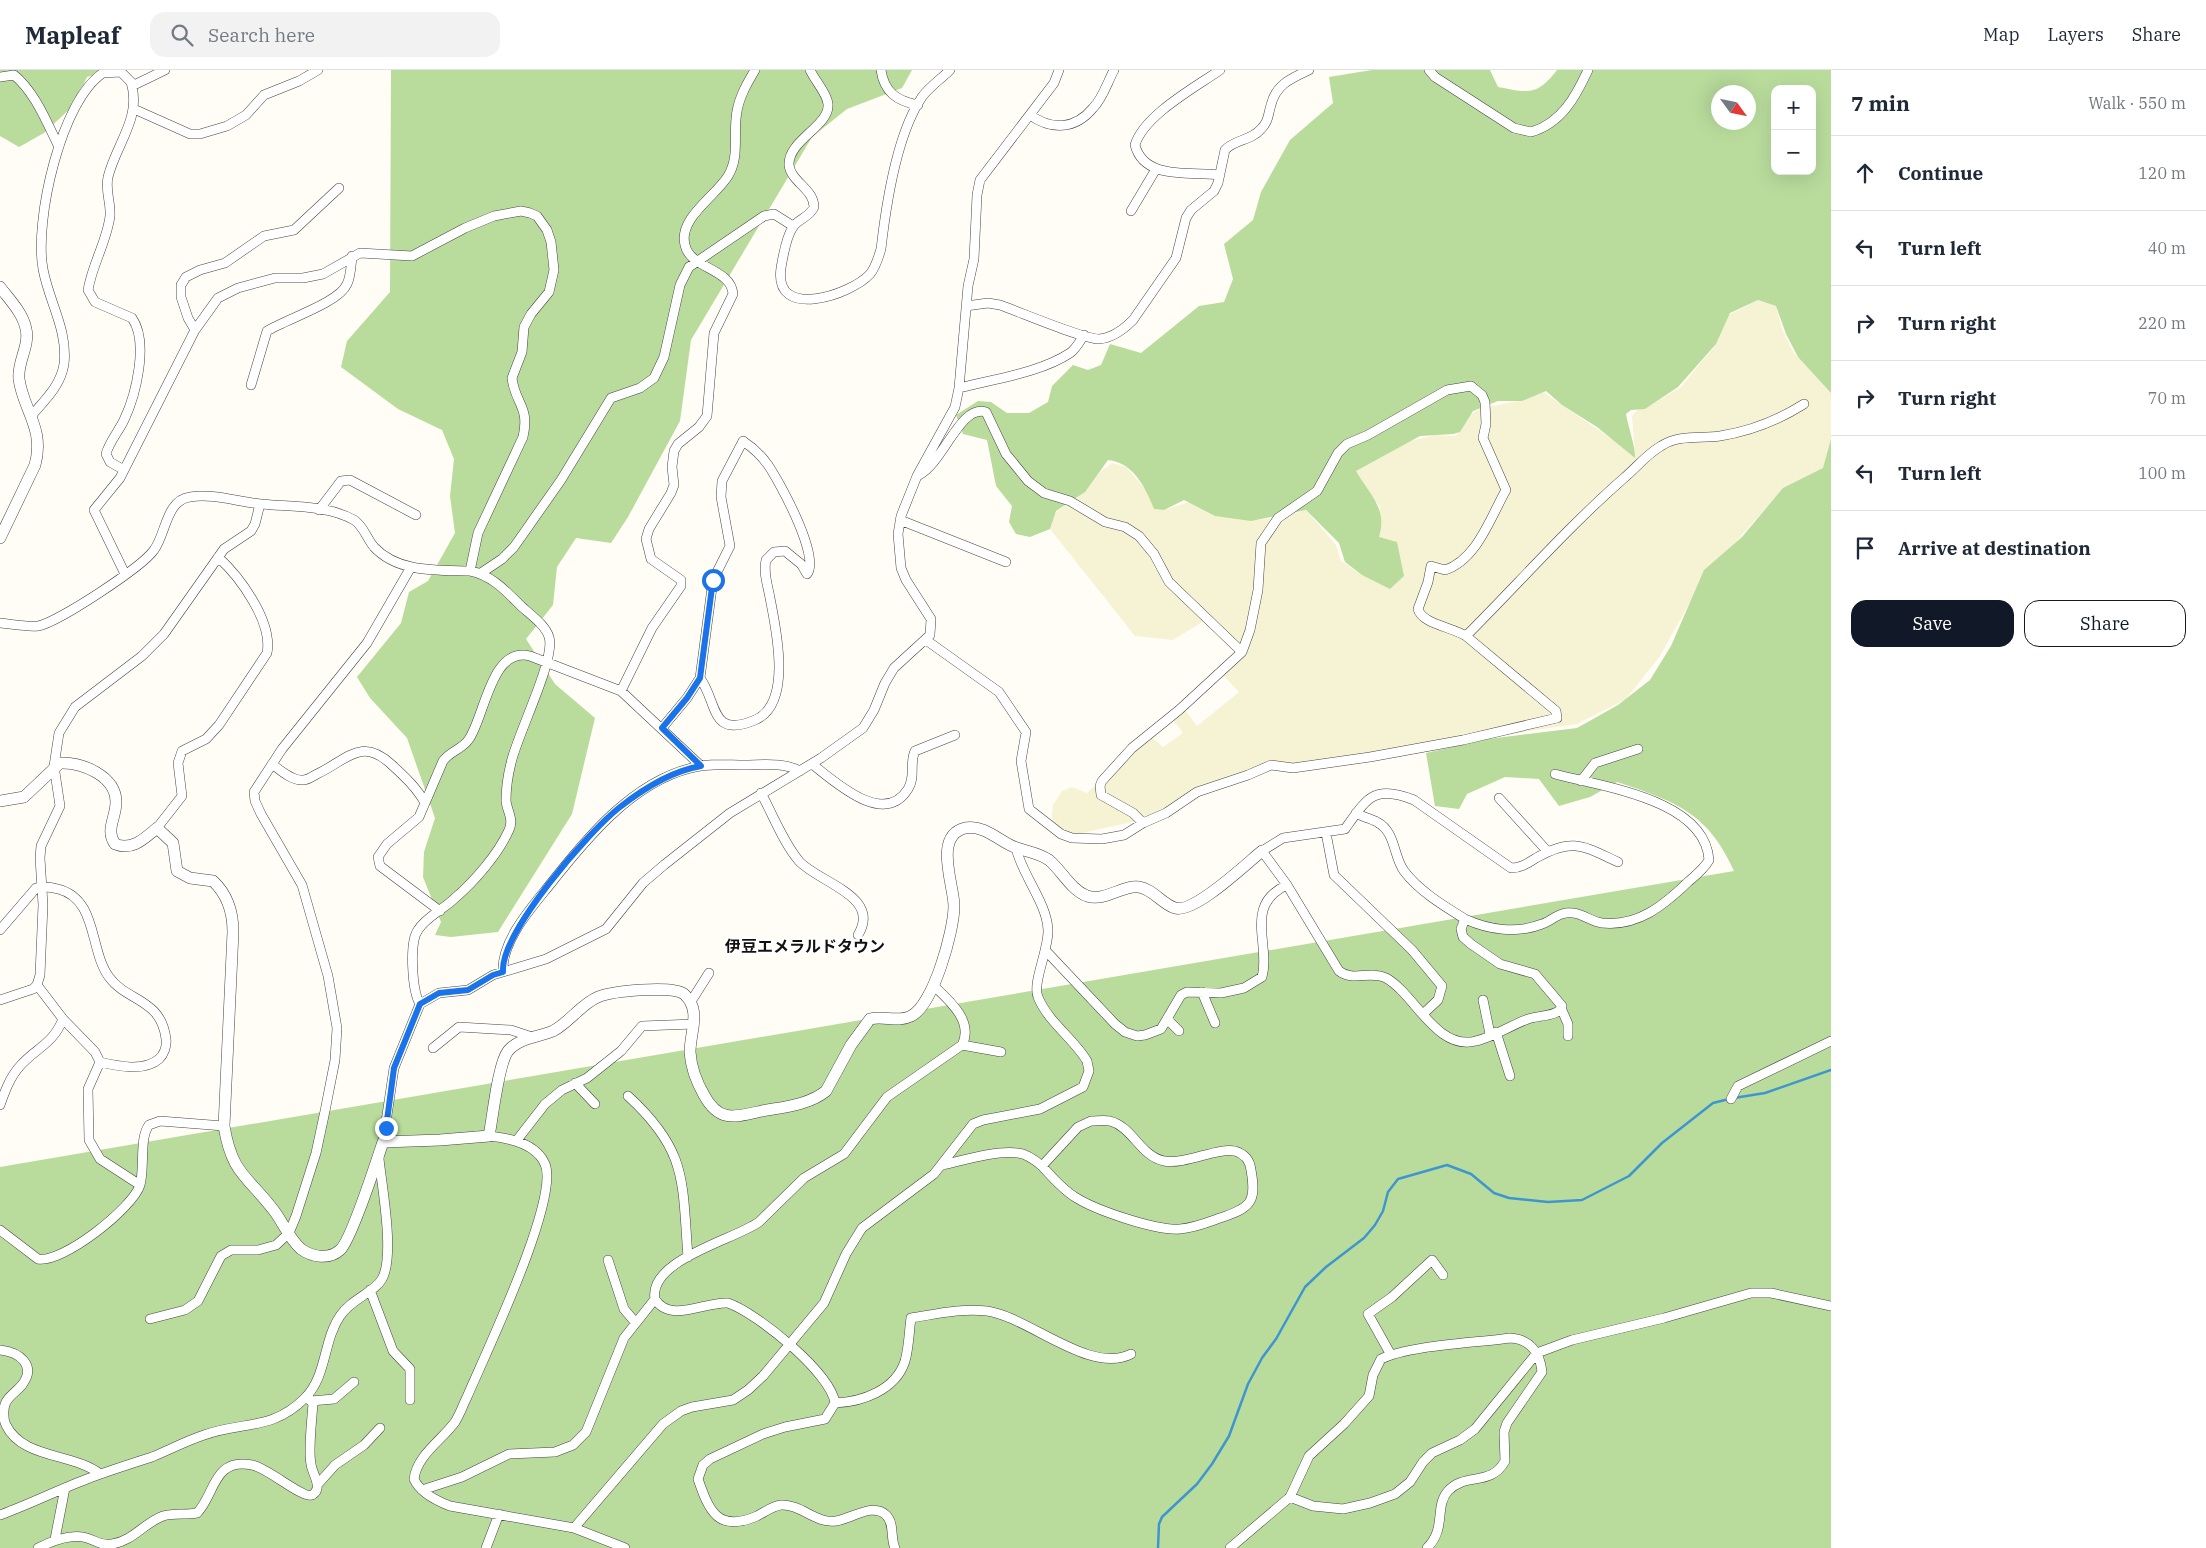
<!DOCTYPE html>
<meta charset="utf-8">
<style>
:root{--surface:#fff;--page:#f2f2f3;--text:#1f2937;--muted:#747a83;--line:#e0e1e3;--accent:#111827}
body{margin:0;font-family:"IBM Plex Serif","Noto Sans JP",serif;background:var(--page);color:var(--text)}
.controls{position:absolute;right:15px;top:15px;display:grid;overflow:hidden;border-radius:10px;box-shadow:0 5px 20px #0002}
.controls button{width:45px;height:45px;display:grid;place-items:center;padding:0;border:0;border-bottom:1px solid var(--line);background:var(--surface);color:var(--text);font:25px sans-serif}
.compass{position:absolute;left:1711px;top:15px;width:45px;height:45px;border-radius:50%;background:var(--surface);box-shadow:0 5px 20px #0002;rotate:123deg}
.stop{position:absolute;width:15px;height:15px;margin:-11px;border:4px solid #1a73e8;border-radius:50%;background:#fff}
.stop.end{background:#1a73e8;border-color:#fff;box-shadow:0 1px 5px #0008}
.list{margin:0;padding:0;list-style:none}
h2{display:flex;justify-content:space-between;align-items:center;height:65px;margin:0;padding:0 20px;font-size:21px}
h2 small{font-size:16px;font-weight:400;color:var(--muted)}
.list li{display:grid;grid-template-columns:32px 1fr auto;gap:15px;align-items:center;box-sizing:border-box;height:75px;padding:0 20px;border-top:1px solid var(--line)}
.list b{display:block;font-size:19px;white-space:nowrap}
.list em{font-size:16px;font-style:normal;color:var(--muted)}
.actions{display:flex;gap:10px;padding:15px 20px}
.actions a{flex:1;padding:11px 0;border:1px solid var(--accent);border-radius:15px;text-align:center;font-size:18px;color:var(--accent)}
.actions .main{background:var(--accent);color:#fff}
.icon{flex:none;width:28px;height:28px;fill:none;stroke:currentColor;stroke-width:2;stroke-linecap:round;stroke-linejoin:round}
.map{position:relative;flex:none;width:1831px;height:1478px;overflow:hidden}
header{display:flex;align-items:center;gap:30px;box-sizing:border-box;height:70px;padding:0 25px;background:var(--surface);border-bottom:1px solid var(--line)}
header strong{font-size:24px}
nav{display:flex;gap:28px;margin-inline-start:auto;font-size:18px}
.search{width:350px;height:45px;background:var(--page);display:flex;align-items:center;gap:12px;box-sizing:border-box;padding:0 18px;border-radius:15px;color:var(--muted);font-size:19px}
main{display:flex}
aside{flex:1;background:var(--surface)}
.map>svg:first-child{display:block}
.farmland{fill:#f6f3d4}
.forest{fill:#b9dc9c;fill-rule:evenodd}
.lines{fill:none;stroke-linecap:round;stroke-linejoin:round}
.stream{stroke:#3f96cf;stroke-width:2.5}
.minor-casing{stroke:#444;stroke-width:10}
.tertiary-casing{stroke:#444;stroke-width:12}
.minor{stroke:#fff;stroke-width:9}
.tertiary{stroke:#fff;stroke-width:11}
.route{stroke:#1a73e8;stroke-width:6}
.labels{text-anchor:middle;stroke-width:5;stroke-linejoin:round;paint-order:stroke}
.neighbourhood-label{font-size:16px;font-weight:bold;fill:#111;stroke:#fff}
</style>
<header>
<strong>Mapleaf</strong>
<div class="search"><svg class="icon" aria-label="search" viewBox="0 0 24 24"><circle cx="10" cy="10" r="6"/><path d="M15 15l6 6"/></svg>Search here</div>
<nav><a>Map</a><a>Layers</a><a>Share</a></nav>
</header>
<main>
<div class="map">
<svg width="1831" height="1478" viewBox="0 0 1831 1478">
<rect width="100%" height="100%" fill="#fffdf5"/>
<path class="farmland" d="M 1758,230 L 1776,236 L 1782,259 L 1793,282 L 1831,320 L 1831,372 L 1825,398 L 1780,422 L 1703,509 L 1660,586 L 1626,629 L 1577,654 L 1439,674 L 1338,693 L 1278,695 L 1231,711 L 1159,746 L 1073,765 L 1051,756 L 1053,735 L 1062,721 L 1072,717 L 1087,723 L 1150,665 L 1163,677 L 1183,663 L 1172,648 L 1185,640 L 1197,656 L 1239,622 L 1223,605 L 1240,580 L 1209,548 L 1173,570 L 1135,566 L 1050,459 L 1055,443 L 1078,427 L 1101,401 L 1112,393 L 1126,397 L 1146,420 L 1154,439 L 1164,440 L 1189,432 L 1215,446 L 1255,450 L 1278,448 L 1306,440 L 1336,475 L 1341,491 L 1362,505 L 1379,467 L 1380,437 L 1355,401 L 1375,379 L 1436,365 L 1456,366 L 1470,345 L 1481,338 L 1519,331 L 1543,322 L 1635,385 L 1632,346 L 1637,340 L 1651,335 L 1681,317 L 1714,277 L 1729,245 Z"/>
<path class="forest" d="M 0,0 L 108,0 L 87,7 L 73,36 L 44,63 L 19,77 L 0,66 Z
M 391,0 L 912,0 L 902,18 L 847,39 L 812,67 L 691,270 L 680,351 L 628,447 L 611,473 L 576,468 L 557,497 L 553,535 L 526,569 L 555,614 L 595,648 L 572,744 L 498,862 L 451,867 L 435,865 L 441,852 L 423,807 L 424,782 L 435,748 L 407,668 L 370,628 L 357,607 L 401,553 L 409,522 L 428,511 L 455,463 L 450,426 L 454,389 L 442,360 L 398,339 L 341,297 L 347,271 L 390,222 Z
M 1372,0 L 1490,0 L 1498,17 C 1529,23 1537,26 1557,0 L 1831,0 L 1831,323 L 1798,287 L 1786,264 L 1776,236 L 1758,230 L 1730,243 L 1716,274 L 1678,317 L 1645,339 L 1631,340 L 1626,344 C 1628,356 1636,379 1635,388 L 1597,357 L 1562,335 L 1546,321 L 1522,331 L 1498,331 L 1473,341 L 1460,362 L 1453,364 L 1420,366 L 1356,401 C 1369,424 1388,438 1379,467 L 1397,472 L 1404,506 L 1390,519 L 1362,505 L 1345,492 L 1339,473 L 1306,440 L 1251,451 L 1215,446 L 1184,430 L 1164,440 L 1154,439 C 1145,417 1134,393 1108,390 L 1085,422 L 1056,441 L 1050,459 L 1030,467 L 1016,464 L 1009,452 L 1012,436 L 996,416 L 987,370 L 963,364 L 956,345 L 978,331 L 991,332 L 1007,343 L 1029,343 L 1048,332 L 1052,316 L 1073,295 L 1088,300 L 1101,295 L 1110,274 L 1141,283 L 1199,236 L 1224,232 L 1233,209 L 1224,174 L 1253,150 L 1261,122 L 1290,70 L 1333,33 L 1329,7 ZM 1775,19 L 1812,19 L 1812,101 L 1775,101 ZM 1718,22 L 1748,22 L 1748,52 L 1718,52 Z
M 1831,369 L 1831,1478 L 0,1478 L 0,1097 L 1734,801 C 1708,742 1674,731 1617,712 L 1590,727 L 1559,736 L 1539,709 L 1505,707 L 1467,724 L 1459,739 L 1435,736 L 1426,683 L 1488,669 L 1577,658 L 1618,635 L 1650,610 L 1671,576 L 1704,500 L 1742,467 L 1783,418 L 1823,398 Z"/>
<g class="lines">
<path class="stream" d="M 1734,1028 L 1765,1023 L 1831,1000
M 1158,1478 L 1159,1454 L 1162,1447 L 1197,1414 L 1212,1394 L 1229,1366 L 1248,1314 L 1262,1288 L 1276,1269 L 1305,1217 L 1326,1197 L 1364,1168 L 1375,1155 L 1383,1141 L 1388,1122 L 1398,1109 L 1447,1095 L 1471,1104 L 1494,1123 L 1509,1128 L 1548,1132 L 1582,1130 L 1629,1106 L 1662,1073 L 1713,1033 L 1729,1029"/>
<g class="minor-casing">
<path id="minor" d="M 810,0 C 815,11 827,23 828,34 C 830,56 788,70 789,95 C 791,112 814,119 814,137 C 810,147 798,149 793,157 C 786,167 783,186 781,198 C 773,251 851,225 870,204 C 876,197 878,188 881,179 C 886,135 896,65 922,27 C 929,17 941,9 950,0
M 881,0 C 884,22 897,31 918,35
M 1220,0 C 1196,17 1144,45 1135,75 C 1144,111 1193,101 1220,105
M 1429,0 L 1435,7 L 1514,58 L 1531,62 C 1562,53 1576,26 1588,0
M 0,7 L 14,5 C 35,22 47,53 59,77
M 132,16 L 165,0
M 134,39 L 190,64 L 200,64 L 227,56 L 246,45 L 264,25 L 299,11 L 318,0
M 1030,45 C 1051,60 1075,60 1093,38 C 1103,28 1107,13 1114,0
M 1131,141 L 1156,99
M 966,236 L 988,233 L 1000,235 C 1020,242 1083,269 1099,269 C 1113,268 1124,259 1133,250 L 1176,188 L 1186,148 L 1191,140 L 1214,121 L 1218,113 L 1225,80 C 1235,69 1251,71 1261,59 C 1269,51 1268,44 1271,35 C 1276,14 1292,8 1309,0
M 195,260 L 188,248 L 181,227 L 181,215 L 186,207 L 200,200 L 225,193 L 264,166 L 294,160 L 339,118
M 251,315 L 267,261 C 286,249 339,233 347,214 C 351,206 351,195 352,186
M 959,318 C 993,309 1040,303 1070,283 C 1076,279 1080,271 1084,265
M 32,345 C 45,330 61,315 64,294 C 68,260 49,232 43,199 C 34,151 61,30 103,3 L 121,2 L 131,12 C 142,48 116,74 108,107 C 105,121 111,132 110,146 C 107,171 92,195 88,220 L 95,232 L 132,248 C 149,272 136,325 124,350 C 119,361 109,372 106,384 L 110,392 L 124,400
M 743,371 C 752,377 761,385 768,395 C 779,411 821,487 807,504 L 801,494 L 785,481 L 774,482 L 766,490 C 763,503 768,516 770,528 C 776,559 793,634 755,650 C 710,669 718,633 700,608 L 713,510 L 730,476 L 721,427 L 722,411 Z
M 919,405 C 944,392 960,334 986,342 L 1006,384 L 1028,411 L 1044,423 L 1070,431 L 1105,452 L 1125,457 L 1139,466 L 1154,484 L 1169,512 L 1242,582
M 319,440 L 341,411 L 350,410 L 416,445
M 900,450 L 1006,492
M 481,503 L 502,489 L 514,477 L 561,410 L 611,328 L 640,318 L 654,308 L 664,287 L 680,215 L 689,197 L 764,146 L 774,144 L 793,156
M 125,504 L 94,440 L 120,408 L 195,260 L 218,228 L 238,218 L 275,208 L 303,208 L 323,204 L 360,183 L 412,186 L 465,158 L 494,146 L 521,141 L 530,143 L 537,146 L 547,160 L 551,172 L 554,200 L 549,222 L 531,244 L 524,257 L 522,282 L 512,308 C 515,334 530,336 523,367 L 478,463 L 470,501
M 0,553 C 12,554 25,557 38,556 C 57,553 142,497 154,480 C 166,464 166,430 190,427 C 213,423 238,432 261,434 C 290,437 328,435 354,450 C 363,455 367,469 374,477 C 398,503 438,500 470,501 C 491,505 505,520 519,534 C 529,544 545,554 549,567 C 556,589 517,665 511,693 C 508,705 506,718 506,731 C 507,741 514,749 509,760 C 498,784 475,811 455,828 C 444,839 426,847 418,860 C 409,872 412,921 420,934
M 1466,566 C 1519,513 1568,457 1624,408 C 1636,398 1647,384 1661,376 C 1680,364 1700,369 1720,366 C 1752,361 1777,351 1804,334
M 926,570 L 999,622 L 1026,662 L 1021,691 L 1029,739 L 1061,764 L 1072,768 L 1102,769 L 1124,765 L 1143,753 L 1166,743 L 1197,722 L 1248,705 L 1271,695 L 1293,698 L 1370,687 L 1463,670 L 1557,648 L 1556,641 L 1466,566 C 1452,557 1422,554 1418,539 L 1428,512 L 1431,496 L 1445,500 C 1477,490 1491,446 1506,420 L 1483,368 L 1486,354 L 1485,332 L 1482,325 L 1471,316 L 1447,320 L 1368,365 L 1347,374 L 1338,383 L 1317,421 L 1278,448 L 1261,473 L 1258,520 L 1250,560 L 1242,582 L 1179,640 L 1132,678 L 1102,711 L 1100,716 L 1101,725 L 1133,743 L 1143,753
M 621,621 L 652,558 L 681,516 L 681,510 L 651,489 L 646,469 L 649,459 L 671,423 L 674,415 L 672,397 L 674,381 L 678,374 L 699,357 L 707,346 L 714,263 L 733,224 C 731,198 690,199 685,175 C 678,148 716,126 728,106 C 739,88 734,68 736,49 C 737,31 746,15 755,0
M 662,658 L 687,628 L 700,608
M 272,694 C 280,700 292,711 303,710 C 308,710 313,706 317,704 C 347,690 361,666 392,695 C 404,706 417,718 425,733
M 812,694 C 834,711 884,758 908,719 C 916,707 909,693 915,681 L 955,665
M 1555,704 C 1602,717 1705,729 1709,790 C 1704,799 1696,805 1688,812 C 1664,835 1638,857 1602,853 C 1588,851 1578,839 1562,844 C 1555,846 1549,852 1542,854 C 1517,864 1489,860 1465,849 L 1461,859 L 1463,867 L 1471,874 L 1500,894 L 1535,904 L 1562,936 C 1559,947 1538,945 1528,949 C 1511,955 1494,967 1476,971 C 1436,981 1415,924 1386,908 C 1370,900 1353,912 1339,901 L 1287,815 L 1262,781 L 1283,768 L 1345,759 C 1367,728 1374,714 1414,730 L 1511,798 C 1521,798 1528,793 1536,788 C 1573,767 1583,776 1618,792
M 1581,711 L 1595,693 L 1638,679
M 761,723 C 773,745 783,772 799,791 C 819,813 882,826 858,865
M 1499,728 L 1548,782
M 1356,743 C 1362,747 1370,748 1377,752 C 1396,762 1393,786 1404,801 C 1419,821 1444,836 1465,849
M 157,758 L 182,726 L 178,693 L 182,681 L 206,669 L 219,655 L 267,583 C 273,552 240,507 218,487
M 1326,763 L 1334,805 L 1412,880 L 1442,916 L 1438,930 L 1423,944
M 440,841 L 380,796 L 378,787 L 387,774 L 419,747 L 443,691 C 450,681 463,679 469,669 C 485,646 491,576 530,586 L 621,621 L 701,696
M 0,860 L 36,818 C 43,816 51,817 58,819 C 98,829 89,880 109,907 C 127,932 161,928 166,969 C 167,976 164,984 159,989 C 144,1002 117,996 100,992 L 95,982 L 63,949 L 37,915
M 1047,882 L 1115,954 L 1125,962 L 1137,966 L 1145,965 L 1161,959 L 1181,925 L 1187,922 L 1221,923 L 1244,918 L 1262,907 C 1271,875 1243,835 1287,815
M 503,902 C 501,872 530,839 548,817 C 585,770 631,713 691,698 C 708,693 727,695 744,695 C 763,695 784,692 800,701
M 1202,922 L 1215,953
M 0,930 L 33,919 L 37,915 L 40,905 L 43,835 L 40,788 L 41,776 L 60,736 L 54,696 L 59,663 L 75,637 L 142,586 L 164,564 L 224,479 L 251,461 L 255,454 L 260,434
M 1483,930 L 1490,964
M 690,933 L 709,903
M 1561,938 L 1568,954 L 1568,966
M 1168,950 L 1179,961
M 1496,962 L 1510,1006
M 962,975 L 1001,982
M 433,978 L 459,957 L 511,960 L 532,967
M 100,992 L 88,1019 L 89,1070 L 100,1089 L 140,1115
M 575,1013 L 595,1034
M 628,1026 C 688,1081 682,1111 688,1187
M 1731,1029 L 1738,1016 L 1831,971
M 0,1035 C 5,1021 10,1007 20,996 C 36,978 53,974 63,949
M 1091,1051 C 1097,1051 1104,1050 1110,1051 C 1133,1057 1140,1086 1164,1091 C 1185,1095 1218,1077 1235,1081 C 1245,1084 1250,1091 1251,1100 C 1257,1133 1250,1138 1220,1148 C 1206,1153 1194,1158 1180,1159 C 1156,1161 1095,1140 1075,1127 C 1062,1119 1052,1107 1042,1096 L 1078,1057 Z
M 489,1066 C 509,1068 536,1073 545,1094 C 560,1129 484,1287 467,1327 C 463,1335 460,1344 455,1352 C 442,1370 417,1385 414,1409 C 420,1423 437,1431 450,1436 L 574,1458 L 625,1478
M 517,1070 L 545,1034 L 562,1020 L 587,1008 L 621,981 L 642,956 L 694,954
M 383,1072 L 394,998 L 420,934 L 439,923 L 468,920 L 493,905 L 546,889 L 606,859 L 643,813 L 664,795 L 730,743 L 821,688 L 863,658 L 874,640 L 885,613 L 894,598 L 930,565 L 931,549 L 906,510 L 901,498 L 898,464 L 901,446 L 917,406 L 955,337 L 959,318 L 968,216 L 974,189 L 977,125 L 980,110 L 1054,13 L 1059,0
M 943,1095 C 964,1090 997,1080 1018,1083 C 1027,1084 1035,1090 1042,1096
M 0,1160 L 38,1189 C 62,1194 133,1138 140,1115 C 145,1098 139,1068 149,1055 L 160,1051 L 224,1056
M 608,1190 L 624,1239 L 635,1252
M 370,1220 L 393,1281 L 410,1299 L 410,1330
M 655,1229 C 648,1190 734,1170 759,1152 L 804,1108 L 844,1084 L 887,1027 L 962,975 C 974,952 950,931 934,916
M 150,1249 L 185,1240 L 198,1231 L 221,1186 L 231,1180 L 258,1180 L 276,1175 L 289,1163 L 296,1146 L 316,1083 L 325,1041 L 335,990 L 337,958 L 328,906 L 302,815 L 261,744 L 255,731 L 254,722 L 282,679 L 367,573 L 411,497
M 0,1280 C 19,1282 37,1295 22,1315 C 17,1321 10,1325 6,1332 C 3,1338 3,1349 6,1355 C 22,1389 74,1383 100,1404
M 1391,1285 L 1368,1244 L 1392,1227 L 1432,1190 L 1443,1205
M 311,1331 L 334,1329 L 354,1312
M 835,1333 C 862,1332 896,1320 905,1291 C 909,1277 909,1262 911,1248 C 937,1244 961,1238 987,1241 C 1029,1247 1090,1305 1131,1284
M 318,1414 L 335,1395 L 364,1375 L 380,1358
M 422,1420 L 462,1407 L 509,1384 L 555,1382 L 573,1375 L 586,1362 L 624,1268 L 655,1229 C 670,1254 706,1231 728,1233 C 757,1243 831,1303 835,1333 L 825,1349 L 785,1357 L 763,1364 L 710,1389 L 703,1395 L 698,1409 C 709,1441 718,1463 757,1446 C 765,1442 772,1436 781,1435 C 801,1434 816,1454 836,1451 C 851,1449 873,1432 886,1445 C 895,1454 890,1468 895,1478
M 1290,1427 L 1313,1436 L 1343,1439 L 1370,1433 L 1395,1424 L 1410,1412 L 1423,1392 L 1432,1383 L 1460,1370 L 1475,1359 L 1537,1283 L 1572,1270 L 1664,1248 L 1751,1223 L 1771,1223 L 1831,1236
M 0,1445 C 30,1434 58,1420 87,1409 C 108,1401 130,1394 152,1387 C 169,1380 186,1371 204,1365 C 243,1351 272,1361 305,1328 C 327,1306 323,1271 340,1246 C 351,1229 375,1222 382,1209 C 395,1186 382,1117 379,1089
M 574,1458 L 663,1354 L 681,1341 L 692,1337 L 733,1330 L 748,1320 L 763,1306 L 824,1233 L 846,1184 L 862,1158 L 934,1104 L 973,1054 L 983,1050 L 1040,1039 L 1083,1017 L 1089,1001 L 1087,991 C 1074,969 1048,952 1038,927 C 1032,913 1049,879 1048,860 C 1047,833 1022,805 1016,778
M 55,1469 L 65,1418
M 38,1478 C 52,1471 71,1463 87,1468 C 96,1471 102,1476 112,1474 C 133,1471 144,1453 163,1446 C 174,1443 186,1445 197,1443 C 215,1425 213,1387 252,1395 C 268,1398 303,1429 312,1425 C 324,1418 312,1404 311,1394 C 308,1380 312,1349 313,1333 L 306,1327
M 486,1478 L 499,1444
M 1230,1478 L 1290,1427 L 1309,1386 L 1344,1354 L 1369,1326 L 1373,1305 L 1381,1289 C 1410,1275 1476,1273 1510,1268 C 1530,1269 1540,1283 1542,1302 L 1507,1353 L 1504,1362 L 1505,1391 C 1491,1417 1465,1402 1448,1421 C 1434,1437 1447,1458 1427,1478"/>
</g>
<g class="tertiary-casing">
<path id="tertiary" d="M 0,217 C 9,229 23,243 26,259 C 30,276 17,292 19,309 C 23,340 45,358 35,395 L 0,468
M 0,731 L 24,727 L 60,693 C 82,692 116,706 116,732 C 116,748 105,760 115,774 C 132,781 144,769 157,758 L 173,773 L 177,801 L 190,808 L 213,811 C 228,825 233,842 233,862 L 224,1056 C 232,1105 248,1106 275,1142 C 283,1153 290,1170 301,1179 C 312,1187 329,1190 340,1180 C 351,1171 377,1090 383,1072 L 440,1070 L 489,1066 C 493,1046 498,994 508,981 C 518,968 539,967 553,961 C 569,953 581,934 598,927 C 612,921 673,915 684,924 C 702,940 690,962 690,982 C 691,998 696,1011 704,1025 C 719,1053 735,1047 762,1041 C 783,1037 809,1035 826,1021 L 851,975 L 870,949 C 883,945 898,953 911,946 C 933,936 954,861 954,836 C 954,815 933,766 965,758 C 985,754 1001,773 1017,778 C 1029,782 1039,783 1049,790 C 1062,801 1071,820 1087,826 C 1105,832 1122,815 1139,817 C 1153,819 1162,834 1175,838 C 1194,844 1246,794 1262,781"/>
</g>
<use href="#minor" class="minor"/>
<use href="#tertiary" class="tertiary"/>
</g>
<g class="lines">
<path class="route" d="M 386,1058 L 394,998 L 420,934 L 439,923 L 468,920 L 493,905 L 503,902 C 500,863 589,761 620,737 C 643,719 672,701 701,696 L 662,658 L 687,628 L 700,608 L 713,510"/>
</g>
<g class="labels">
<g class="neighbourhood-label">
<text x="805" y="882">伊豆エメラルドタウン</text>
</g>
</g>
</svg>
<div class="controls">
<button>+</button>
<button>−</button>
</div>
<svg class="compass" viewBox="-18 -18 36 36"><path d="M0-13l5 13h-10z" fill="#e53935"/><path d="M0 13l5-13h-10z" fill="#747a83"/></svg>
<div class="stop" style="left:713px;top:510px"></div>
<div class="stop end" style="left:386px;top:1058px"></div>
</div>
<aside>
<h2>7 min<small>Walk · 550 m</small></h2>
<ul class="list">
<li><svg class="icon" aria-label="ahead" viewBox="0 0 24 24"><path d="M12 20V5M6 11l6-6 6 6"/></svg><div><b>Continue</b></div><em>120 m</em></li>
<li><svg class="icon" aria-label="left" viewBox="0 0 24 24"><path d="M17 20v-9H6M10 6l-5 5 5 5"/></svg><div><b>Turn left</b></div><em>40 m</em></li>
<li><svg class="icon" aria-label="right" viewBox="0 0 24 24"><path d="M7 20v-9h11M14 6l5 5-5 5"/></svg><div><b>Turn right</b></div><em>220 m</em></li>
<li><svg class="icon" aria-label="right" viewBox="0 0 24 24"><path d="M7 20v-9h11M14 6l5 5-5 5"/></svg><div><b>Turn right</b></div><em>70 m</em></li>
<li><svg class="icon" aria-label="left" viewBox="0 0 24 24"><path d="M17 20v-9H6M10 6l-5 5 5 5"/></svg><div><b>Turn left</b></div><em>100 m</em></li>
<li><svg class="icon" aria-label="arrive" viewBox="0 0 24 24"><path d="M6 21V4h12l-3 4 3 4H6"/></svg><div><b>Arrive at destination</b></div></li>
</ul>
<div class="actions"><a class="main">Save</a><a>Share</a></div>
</aside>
</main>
